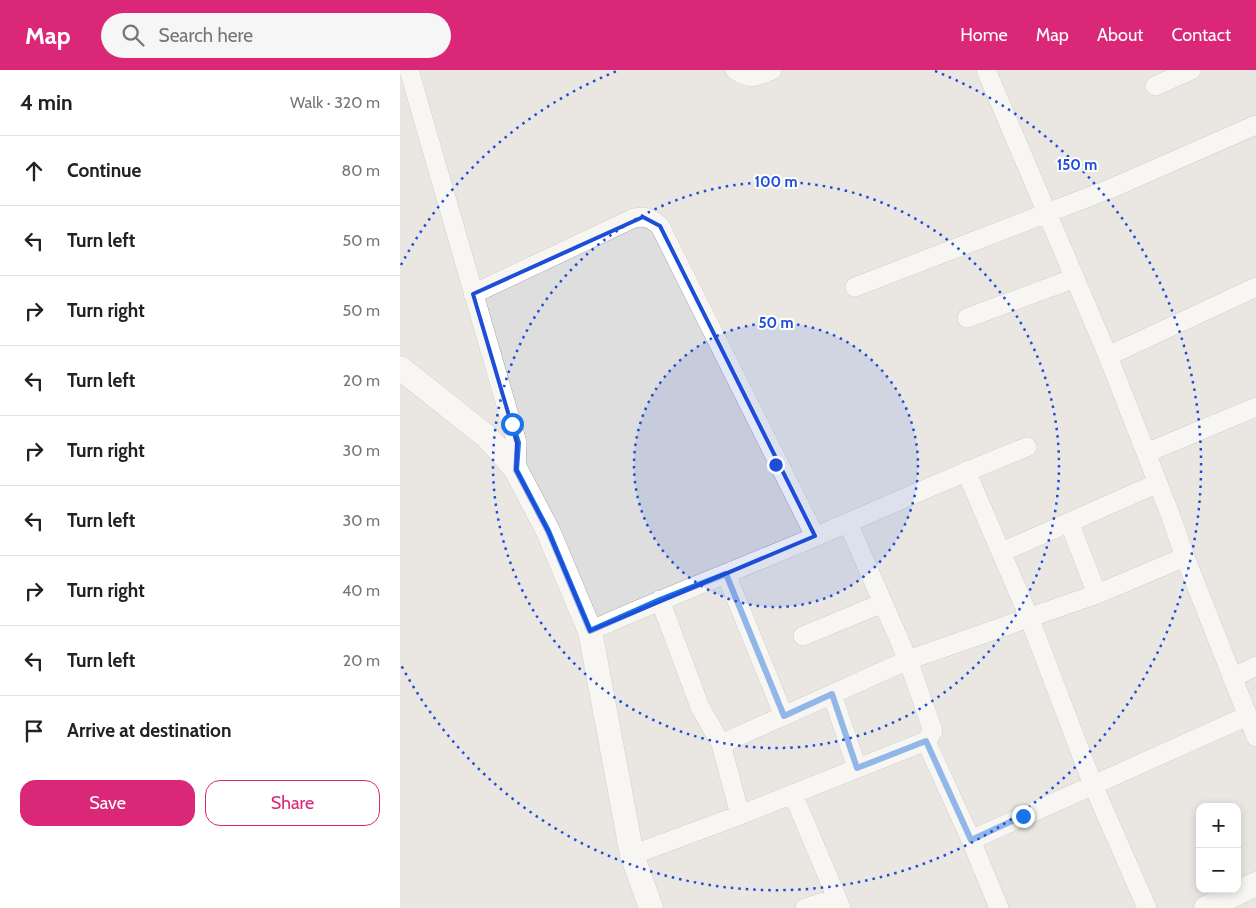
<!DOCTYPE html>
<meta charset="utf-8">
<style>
:root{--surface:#fff;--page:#f6f6f6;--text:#222;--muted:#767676;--line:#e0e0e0;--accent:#db2777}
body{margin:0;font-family:Cabin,sans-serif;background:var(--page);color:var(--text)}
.controls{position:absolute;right:15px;bottom:15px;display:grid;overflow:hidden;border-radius:10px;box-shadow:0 2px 8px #0003}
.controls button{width:45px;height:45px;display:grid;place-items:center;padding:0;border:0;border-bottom:1px solid var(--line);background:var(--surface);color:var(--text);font:25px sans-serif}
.stop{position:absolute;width:15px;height:15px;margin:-11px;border:4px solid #1a73e8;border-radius:50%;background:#fff}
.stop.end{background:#1a73e8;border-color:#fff;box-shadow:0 1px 5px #0008}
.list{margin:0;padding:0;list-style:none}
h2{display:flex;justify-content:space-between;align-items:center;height:65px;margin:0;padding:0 20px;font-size:21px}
h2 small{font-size:16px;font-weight:400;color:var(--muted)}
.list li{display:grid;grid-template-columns:32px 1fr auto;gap:15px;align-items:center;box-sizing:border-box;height:70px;padding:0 20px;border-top:1px solid var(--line)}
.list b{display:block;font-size:19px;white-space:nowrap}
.list em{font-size:16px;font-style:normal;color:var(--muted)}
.actions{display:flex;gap:10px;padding:15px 20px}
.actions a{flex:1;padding:11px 0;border:1px solid var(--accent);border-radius:15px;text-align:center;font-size:18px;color:var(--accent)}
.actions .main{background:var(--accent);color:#fff}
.icon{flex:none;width:28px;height:28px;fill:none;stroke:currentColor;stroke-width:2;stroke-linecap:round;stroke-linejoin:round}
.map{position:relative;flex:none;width:856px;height:838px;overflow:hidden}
header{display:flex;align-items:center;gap:30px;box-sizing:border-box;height:70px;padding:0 25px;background:var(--accent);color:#fff}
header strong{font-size:24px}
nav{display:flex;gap:28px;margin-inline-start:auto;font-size:18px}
.search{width:350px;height:45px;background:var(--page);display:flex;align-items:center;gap:12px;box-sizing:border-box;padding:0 18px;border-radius:28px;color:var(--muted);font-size:19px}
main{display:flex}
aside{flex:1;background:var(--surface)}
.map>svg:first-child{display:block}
.residential{fill:#dfdede;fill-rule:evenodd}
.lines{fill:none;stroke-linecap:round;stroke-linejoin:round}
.minor-casing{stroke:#a8a8a8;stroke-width:20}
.tertiary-casing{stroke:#a8a8a8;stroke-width:25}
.minor{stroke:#fff;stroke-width:19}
.tertiary{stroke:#fff;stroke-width:24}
.route{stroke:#1a73e8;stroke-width:6}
.marked{fill:none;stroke:#1d4ed8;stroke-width:4;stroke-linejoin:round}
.ring{fill:none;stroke:#1d4ed8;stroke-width:2.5;stroke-dasharray:2.5 5}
.centre{fill:#1d4ed8;stroke:#fff;stroke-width:2.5}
.ring-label{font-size:15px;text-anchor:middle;font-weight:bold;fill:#1d4ed8;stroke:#fff;stroke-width:4;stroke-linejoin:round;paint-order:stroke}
</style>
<header>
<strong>Map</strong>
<div class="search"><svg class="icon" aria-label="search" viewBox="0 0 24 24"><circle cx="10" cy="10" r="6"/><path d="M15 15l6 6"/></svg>Search here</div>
<nav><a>Home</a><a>Map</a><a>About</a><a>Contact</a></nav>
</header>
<main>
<aside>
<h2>4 min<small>Walk · 320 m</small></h2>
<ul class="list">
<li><svg class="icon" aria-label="ahead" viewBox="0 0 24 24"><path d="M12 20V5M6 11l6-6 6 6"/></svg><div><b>Continue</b></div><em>80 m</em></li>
<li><svg class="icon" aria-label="left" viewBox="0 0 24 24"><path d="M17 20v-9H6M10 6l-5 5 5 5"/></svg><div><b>Turn left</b></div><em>50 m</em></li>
<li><svg class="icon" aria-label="right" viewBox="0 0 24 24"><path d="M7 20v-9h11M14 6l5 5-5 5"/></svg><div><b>Turn right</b></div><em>50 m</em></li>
<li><svg class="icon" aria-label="left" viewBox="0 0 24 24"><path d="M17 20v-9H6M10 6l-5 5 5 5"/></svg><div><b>Turn left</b></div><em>20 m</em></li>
<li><svg class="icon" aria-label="right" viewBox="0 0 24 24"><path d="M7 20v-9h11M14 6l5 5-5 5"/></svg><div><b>Turn right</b></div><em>30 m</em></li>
<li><svg class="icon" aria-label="left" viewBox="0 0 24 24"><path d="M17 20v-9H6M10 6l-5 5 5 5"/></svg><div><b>Turn left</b></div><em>30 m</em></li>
<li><svg class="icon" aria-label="right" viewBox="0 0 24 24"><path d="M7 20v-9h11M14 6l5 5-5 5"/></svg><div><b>Turn right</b></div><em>40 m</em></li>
<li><svg class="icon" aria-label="left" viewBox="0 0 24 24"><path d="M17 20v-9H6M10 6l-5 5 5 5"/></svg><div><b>Turn left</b></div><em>20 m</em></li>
<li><svg class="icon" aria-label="arrive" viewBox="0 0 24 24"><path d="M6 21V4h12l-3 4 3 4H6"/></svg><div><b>Arrive at destination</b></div></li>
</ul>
<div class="actions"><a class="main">Save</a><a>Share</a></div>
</aside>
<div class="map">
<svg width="856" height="838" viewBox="0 0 856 838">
<rect width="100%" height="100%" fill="#f2efe8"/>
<path class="residential" d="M 0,0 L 856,0 L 856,838 L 0,838 ZM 800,737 L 837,737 L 837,819 L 800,819 Z"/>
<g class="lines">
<g class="minor-casing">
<path id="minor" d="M 9,0 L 117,373 L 116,400
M 335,0 C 350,10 356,7 372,0
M 586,0 L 708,286 L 770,444 L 785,487 L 856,667
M 755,16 L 791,0
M 455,217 L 712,118 L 856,55
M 73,224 L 234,148 C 246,146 251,148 260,156 L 415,466
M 567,248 L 675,208
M 708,286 L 856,217
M 746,383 L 856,337
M 566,401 L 629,547 L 693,715 L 747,838
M 669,452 L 697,524
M 602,482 L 758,413
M 326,504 L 384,646
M 260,530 L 300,637 L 321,674 L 340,745
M 190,561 C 265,527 342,498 417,466 C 487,436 556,405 627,377
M 403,566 L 483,533
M 832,608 L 856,596
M 432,624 L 457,698
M 526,671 L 571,770 L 599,838
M 321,674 L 508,590 L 697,524 L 785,487
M 393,724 L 441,838
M 571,770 L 847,646
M 232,785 L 340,745 L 526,671 L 533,661 L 508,590 L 448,453
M 405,838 L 437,828"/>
</g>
<g class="tertiary-casing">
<path id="tertiary" d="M 0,298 L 86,366 L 102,383 L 116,400 L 148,461 L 190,561 L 232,785 L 251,838
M 806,838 L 856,814"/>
</g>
<use href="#minor" class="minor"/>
<use href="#tertiary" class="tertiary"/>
</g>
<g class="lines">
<path class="route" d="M 112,354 L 118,373 L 116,400 L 148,461 L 190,561 L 260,530 L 326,504 L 384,646 L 432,624 L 457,698 L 526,671 L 571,770 L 623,746"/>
</g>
<path d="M0 0H856V838H0ZM 243,147 L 260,156 L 415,466 L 190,561 L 148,461 L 116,400 L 117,373 L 73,224 Z" fill="#f2efe8" fill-opacity=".55" fill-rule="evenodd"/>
<path class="marked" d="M 243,147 L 260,156 L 415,466 L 190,561 L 148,461 L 116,400 L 117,373 L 73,224 Z"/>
<circle cx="376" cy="395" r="142" fill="#1d4ed8" fill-opacity=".12"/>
<g class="ring">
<circle cx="376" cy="395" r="142"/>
<circle cx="376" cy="395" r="283"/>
<path d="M1 195A425 425 0 0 1 217 1M535 1A425 425 0 1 1 1 595"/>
</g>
<circle cx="376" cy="395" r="8" class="centre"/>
<g class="ring-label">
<text x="677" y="100">150 m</text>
<text x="376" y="117">100 m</text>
<text x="376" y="258">50 m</text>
</g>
</svg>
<div class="controls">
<button>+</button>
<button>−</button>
</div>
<div class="stop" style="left:112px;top:354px"></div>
<div class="stop end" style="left:623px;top:746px"></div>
</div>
</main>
